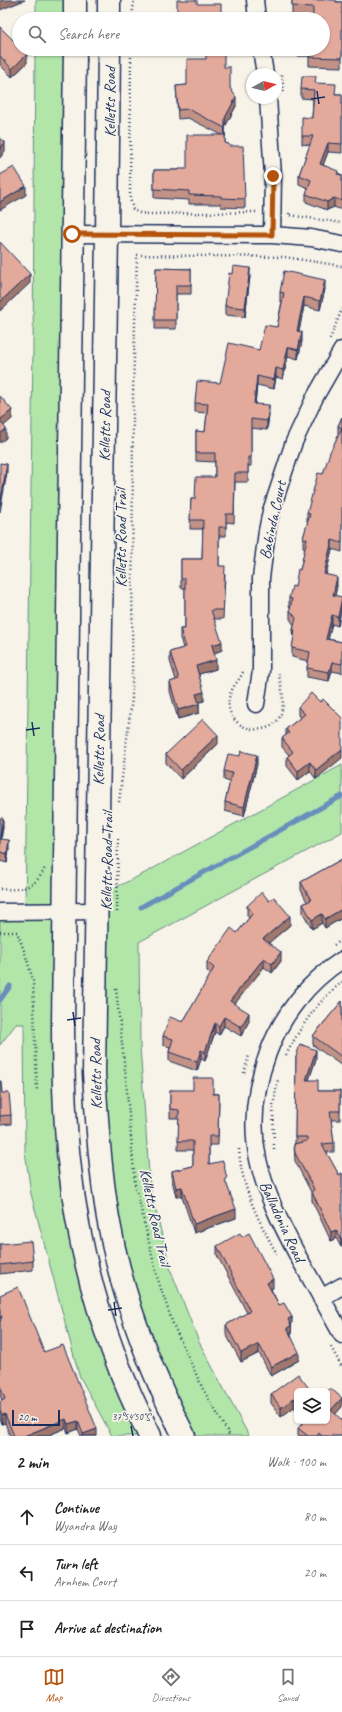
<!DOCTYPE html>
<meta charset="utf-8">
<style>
:root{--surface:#fff;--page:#f6f6f6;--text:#202124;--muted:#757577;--line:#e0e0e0;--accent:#b45309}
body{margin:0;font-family:Caveat,sans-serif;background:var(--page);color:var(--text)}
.controls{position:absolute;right:12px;bottom:12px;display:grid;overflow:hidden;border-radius:6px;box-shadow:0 1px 3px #0004}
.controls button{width:36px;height:36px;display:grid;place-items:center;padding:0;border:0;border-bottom:1px solid var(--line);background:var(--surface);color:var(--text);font:20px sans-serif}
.compass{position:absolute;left:246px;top:68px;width:36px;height:36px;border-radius:50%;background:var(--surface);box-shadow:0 1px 3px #0004;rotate:82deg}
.scale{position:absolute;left:12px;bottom:10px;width:48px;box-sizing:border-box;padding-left:4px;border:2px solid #1b2f5e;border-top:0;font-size:11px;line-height:14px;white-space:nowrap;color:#1b2f5e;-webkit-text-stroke:3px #f7f3e8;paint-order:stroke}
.stop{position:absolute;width:12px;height:12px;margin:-9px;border:3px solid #b45309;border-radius:50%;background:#fff}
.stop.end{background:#b45309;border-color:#fff;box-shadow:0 1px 4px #0008}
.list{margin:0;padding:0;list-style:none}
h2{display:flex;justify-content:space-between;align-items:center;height:52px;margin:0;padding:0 16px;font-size:17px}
h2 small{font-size:13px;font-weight:400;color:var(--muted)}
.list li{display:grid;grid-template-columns:26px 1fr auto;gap:12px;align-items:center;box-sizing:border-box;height:56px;padding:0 16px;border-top:1px solid var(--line)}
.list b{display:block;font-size:15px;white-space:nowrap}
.list p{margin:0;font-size:13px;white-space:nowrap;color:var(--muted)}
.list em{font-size:13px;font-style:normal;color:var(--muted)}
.icon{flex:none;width:22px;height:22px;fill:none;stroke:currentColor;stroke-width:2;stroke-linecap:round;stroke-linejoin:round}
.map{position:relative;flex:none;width:342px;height:1436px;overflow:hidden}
.search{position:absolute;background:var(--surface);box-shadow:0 1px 3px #0004;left:12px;right:12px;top:12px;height:44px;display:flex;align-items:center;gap:10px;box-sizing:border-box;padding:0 14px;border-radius:22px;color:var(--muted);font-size:15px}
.sheet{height:220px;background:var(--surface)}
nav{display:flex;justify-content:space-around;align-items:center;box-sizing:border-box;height:56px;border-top:1px solid var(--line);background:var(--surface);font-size:11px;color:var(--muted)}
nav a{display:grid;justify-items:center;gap:2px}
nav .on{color:var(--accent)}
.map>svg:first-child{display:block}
.green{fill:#b2e6a8;stroke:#668a83}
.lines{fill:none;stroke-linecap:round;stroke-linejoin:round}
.stream{stroke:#688fbc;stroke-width:5}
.minor-casing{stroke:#1b2f5e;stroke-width:19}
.primary-casing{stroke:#1b2f5e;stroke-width:25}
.path{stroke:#1b2f5e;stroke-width:2.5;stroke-dasharray:1 3;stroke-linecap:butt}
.minor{stroke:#f7f3e8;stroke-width:16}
.primary{stroke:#f7f3e8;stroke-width:22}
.wall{fill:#c39286;stroke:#1b2f5e}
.shaded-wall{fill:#9f776d;stroke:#1b2f5e}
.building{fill:#e3aa9c;stroke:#1b2f5e}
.route{stroke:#b45309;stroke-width:5}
.ticks{fill:none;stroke:#1b2f5e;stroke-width:1.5}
.labels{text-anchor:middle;stroke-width:3.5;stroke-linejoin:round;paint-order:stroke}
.street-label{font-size:16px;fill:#1b2f5e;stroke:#f7f3e8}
.ticks-label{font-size:10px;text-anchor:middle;fill:#1b2f5e;stroke:#f7f3e8;stroke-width:3.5;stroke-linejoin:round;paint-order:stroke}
</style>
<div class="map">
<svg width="342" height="1436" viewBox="0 0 342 1436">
<rect width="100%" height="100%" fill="#f7f3e8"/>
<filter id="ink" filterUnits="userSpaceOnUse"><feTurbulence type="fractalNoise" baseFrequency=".025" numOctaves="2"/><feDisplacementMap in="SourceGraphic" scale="8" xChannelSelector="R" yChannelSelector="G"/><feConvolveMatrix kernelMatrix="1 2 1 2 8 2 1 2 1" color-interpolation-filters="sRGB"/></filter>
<g filter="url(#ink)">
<path class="green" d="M 36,0 L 75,0 L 75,19 L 36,19 Z
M 35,49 L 75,49 L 64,911 L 74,1198 L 150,1436 L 112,1436 L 79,1375 L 31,1194 L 25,1151 L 24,1024 L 16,1024 L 0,1045 L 0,912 L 25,912 L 33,349 Z
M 342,765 L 342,832 L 139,942 L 140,1046 L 150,1188 L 171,1271 L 199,1342 L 249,1436 L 184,1436 L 108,1219 L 96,897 L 143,874 Z"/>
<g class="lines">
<path class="stream" d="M 141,907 L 342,796
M 0,1000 L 10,986"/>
<g class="minor-casing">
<path id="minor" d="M 255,0 L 257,19
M 261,49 L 265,74
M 268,98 L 273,176 L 272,235
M 72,234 L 272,235 L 311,238 L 342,244
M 256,704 L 261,671 L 261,578 L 267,531 L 271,511 L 294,442 L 315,397 L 342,350
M 0,912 L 96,911
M 342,960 C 308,982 282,1015 268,1053 C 238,1134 261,1187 299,1258 C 313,1283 328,1309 342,1335
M 321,1298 L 342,1286"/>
</g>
<g class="primary-casing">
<path id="primary" d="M 75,19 L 75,0
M 109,19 L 109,0
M 75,49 L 63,1024 C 63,1072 64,1121 70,1169 C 80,1261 108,1353 150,1436
M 109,49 L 107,234 L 94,1073 C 97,1122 100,1170 108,1218 C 121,1294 149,1368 184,1436"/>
</g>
<path class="path" d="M 132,19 L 134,0
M 131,49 L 130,198 L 133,210 L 140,213 L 149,214 L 257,212
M 282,75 L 284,94
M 250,80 L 252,95
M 289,213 L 289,215 L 342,223
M 330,339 L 342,309
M 243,672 C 239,682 230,688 229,699 C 224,733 276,741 282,710 C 285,698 280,682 278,671
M 119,802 L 132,698 L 133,392 L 137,255 L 285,257 L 342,266
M 0,889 C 21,890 36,889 45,867
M 117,912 L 118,837
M 0,932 L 17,932 L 25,953 L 33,980 L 37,1092
M 334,945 L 342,940
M 116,989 L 126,1080 L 135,1184 L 158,1280 L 173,1324 L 203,1389 L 230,1436
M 286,1055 C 301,1026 317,1002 342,982
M 244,1073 L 249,1055
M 239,1149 C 241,1187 259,1222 277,1254
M 274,1149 L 273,1106 L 278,1079
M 331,1347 L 342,1367"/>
<use href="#minor" class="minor"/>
<use href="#primary" class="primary"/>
</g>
<path class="wall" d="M 292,0 L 342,2 L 342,67 L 309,66 L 309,56 L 297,56 L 297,49 L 323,49 L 313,16 L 292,15 Z
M 0,27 L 27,63 L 12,77 L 0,65 Z
M 206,59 L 224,67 L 230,88 L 236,106 L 225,127 L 225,143 L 229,146 L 245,199 L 245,208 L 221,207 L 221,204 L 189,204 L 189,200 L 154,198 L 154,170 L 179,170 L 187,169 L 222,135 L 188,118 L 178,119 L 176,86 L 187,85 Z
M 316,83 L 336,94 L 342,94 L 342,153 L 328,152 L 323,165 L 342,175 L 342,210 L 334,207 L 327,210 L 306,202 L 306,194 L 308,188 L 299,184 L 299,175 L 310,145 L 302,144 L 302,136 L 312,118 L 313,99 L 301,98 L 301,89 Z
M 156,268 L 191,269 L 191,294 L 176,294 L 176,329 L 155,329 Z
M 232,274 L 250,276 L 245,317 L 225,315 L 225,306 Z
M 325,289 L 320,310 L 304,306 L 299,331 L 302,341 L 298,359 L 288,356 L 283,379 L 276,377 L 274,389 L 257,385 L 255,404 L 269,414 L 267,430 L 251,428 L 251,466 L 248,466 L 248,482 L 235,482 L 234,523 L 226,522 L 226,536 L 219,536 L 219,566 L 225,575 L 223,619 L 214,619 L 222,650 L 214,653 L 216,669 L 199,674 L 204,701 L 199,702 L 199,713 L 178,719 L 170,691 L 170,682 L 176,680 L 170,661 L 170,652 L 183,648 L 180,638 L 180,629 L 185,629 L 185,588 L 181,588 L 181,559 L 202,559 L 203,529 L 190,529 L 191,499 L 195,499 L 215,477 L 215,462 L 196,461 L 196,431 L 205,432 L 207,413 L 195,412 L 195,403 L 220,383 L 259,350 L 277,327 L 282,301 L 280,301 L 280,292 Z
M 342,417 L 342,552 L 332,549 L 326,574 L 337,586 L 335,595 L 342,606 L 338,626 L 332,624 L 328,639 L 342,642 L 342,673 L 332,671 L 329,681 L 307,677 L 307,668 L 308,661 L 292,657 L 292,648 L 294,639 L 293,630 L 294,625 L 290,619 L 290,607 L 289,607 L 289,598 L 295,587 L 300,570 L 305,548 L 303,547 L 303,538 L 308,522 L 307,522 L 307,513 L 323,474 L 338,435 L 338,426 Z
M 320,702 L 316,779 L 310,771 L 298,780 L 287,766 L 287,757 L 289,755 L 282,747 L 282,738 L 286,736 L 286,729 L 300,718 L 298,715 L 298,707 Z
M 218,744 L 181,779 L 166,763 L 166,754 Z
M 257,764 L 244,816 L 225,811 L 225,802 L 230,782 L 224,780 L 224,771 Z
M 0,818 L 3,827 L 1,839 L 9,849 L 7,863 L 0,861 Z
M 342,859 L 342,918 L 325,928 L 322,923 L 312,929 L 303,913 L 303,904 L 307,902 L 301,890 L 301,882 Z
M 247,906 L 290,925 L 268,943 L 281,961 L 272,973 L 264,967 L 234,1004 L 249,1021 L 241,1036 L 224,1026 L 219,1035 L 215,1032 L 205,1061 L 201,1059 L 197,1071 L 169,1061 L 169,1052 L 170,1047 L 163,1045 L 163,1036 L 183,1022 L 211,974 L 207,971 L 207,962 L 237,933 L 249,918 L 247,915 Z
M 342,1001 L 342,1066 L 313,1045 L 313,1036 Z
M 296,1057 L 316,1059 L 309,1080 L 318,1091 L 340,1091 L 340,1120 L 331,1120 L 334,1143 L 334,1152 L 326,1152 L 339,1175 L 342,1173 L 341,1247 L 336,1238 L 331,1241 L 312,1201 L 312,1194 L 295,1161 L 294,1144 L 295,1143 Z
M 0,1081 L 2,1093 L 11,1115 L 11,1124 L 0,1125 Z
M 170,1090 L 219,1094 L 218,1145 L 209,1145 L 209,1164 L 227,1185 L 236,1218 L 194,1233 L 182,1196 L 176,1197 L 172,1180 L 172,1171 L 193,1166 L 193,1150 L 178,1150 L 179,1118 L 170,1118 Z
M 0,1244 L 33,1261 L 33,1270 L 0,1274 Z
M 217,1246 L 273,1288 L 271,1289 L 279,1305 L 292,1317 L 291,1335 L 299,1360 L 271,1376 L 259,1353 L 241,1362 L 226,1334 L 226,1325 L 247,1313 L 217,1255 Z
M 0,1295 L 44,1352 L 97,1436 L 81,1436 L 78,1429 L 68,1433 L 66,1428 L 46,1436 L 10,1436 L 5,1423 L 2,1424 L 0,1418 L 0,1402 L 2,1401 L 0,1395 Z
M 297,1391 L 297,1411 L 294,1407 L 281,1417 L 271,1403 L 271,1394 Z
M 342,1407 L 335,1414 L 342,1436 L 298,1436 L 298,1428 Z"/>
<path class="shaded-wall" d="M 4,0 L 25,0 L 0,10 L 0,1 Z
M 27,54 L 27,63 L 12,77 L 12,69 Z
M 236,97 L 236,106 L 225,127 L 225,137 L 225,118 Z
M 5,142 L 5,151 L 0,158 L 0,149 Z
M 328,143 L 328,152 L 320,173 L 320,164 Z
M 26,186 L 26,195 L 0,210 L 0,202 Z
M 334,198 L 334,207 L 327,210 L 327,202 Z
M 250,268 L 250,276 L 245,317 L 245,308 Z
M 30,274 L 30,283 L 0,311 L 0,302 Z
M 325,280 L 325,289 L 320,310 L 320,301 Z
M 304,297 L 304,306 L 297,340 L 297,331 Z
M 302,332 L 302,341 L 298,359 L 298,350 Z
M 288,347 L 288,356 L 283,379 L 283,370 Z
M 276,368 L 276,377 L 274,389 L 274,380 Z
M 257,376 L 257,385 L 254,413 L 254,404 Z
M 269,405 L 269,414 L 267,430 L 267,421 Z
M 12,410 L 12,419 L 0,429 L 0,420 Z
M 6,429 L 6,438 L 0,443 L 0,434 Z
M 7,464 L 7,473 L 0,512 L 0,504 Z
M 332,540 L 332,549 L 324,583 L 324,574 Z
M 337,577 L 337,586 L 333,604 L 333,595 Z
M 342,597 L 342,606 L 338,626 L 338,617 Z
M 332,615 L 332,624 L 326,648 L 326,639 Z
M 222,642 L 222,650 L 212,654 L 212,645 Z
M 216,660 L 216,669 L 196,675 L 196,666 Z
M 332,662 L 332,671 L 329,681 L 329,672 Z
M 204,692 L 204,701 L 196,703 L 196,694 Z
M 199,704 L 199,713 L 178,719 L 178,710 Z
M 218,735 L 218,744 L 181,779 L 181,770 Z
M 342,749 L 342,758 L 316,779 L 316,770 Z
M 257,755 L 257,764 L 244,816 L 244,807 Z
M 310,762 L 310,771 L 298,780 L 298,771 Z
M 3,818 L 3,827 L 0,845 L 0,836 Z
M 9,840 L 9,849 L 7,863 L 7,854 Z
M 342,909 L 342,918 L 325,928 L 325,919 Z
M 322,914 L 322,923 L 312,929 L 312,920 Z
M 290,916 L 290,925 L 263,948 L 263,939 Z
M 281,952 L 281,961 L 272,973 L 272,964 Z
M 264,958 L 264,967 L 230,1010 L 230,1001 Z
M 249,1013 L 249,1021 L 241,1036 L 241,1027 Z
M 224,1017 L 224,1026 L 219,1035 L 219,1026 Z
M 215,1023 L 215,1032 L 205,1061 L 205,1052 Z
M 201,1050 L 201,1059 L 197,1071 L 197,1062 Z
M 316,1050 L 316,1059 L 306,1088 L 306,1080 Z
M 182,1187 L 182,1196 L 176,1197 L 176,1188 Z
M 236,1209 L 236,1218 L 194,1233 L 194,1224 Z
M 336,1230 L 336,1238 L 331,1241 L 331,1232 Z
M 342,1238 L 342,1247 L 341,1247 L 341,1239 Z
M 273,1279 L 273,1288 L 267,1291 L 267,1283 Z
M 292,1317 L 291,1335 L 287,1337 L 288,1319 Z
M 259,1344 L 259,1353 L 241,1362 L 241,1353 Z
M 299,1352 L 299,1360 L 271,1376 L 271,1367 Z
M 294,1398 L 294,1407 L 281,1417 L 281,1408 Z
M 342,1398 L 342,1407 L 331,1419 L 331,1410 Z
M 5,1414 L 5,1423 L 2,1424 L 2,1415 Z
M 66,1419 L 66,1428 L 46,1436 L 24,1436 Z
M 78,1421 L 78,1429 L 68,1433 L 68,1424 Z
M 97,1429 L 97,1436 L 83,1436 L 83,1434 Z"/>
<path class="building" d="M 177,0 L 197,0 L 197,4 L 221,4 L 221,19 L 177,19 Z
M 292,0 L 336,0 L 336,2 L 342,2 L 342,58 L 309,57 L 309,49 L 323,49 L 323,19 L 313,19 L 313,7 L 292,6 Z
M 0,27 L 19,46 L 19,49 L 22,49 L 27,54 L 12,69 L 0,56 Z
M 206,49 L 224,49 L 224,67 L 230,67 L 230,88 L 236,97 L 225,118 L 225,128 L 188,109 L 178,110 L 176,86 L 187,85 L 187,59 L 206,59 Z
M 302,76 L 316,76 L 315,83 L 336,84 L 335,94 L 342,94 L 342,144 L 328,143 L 320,164 L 338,171 L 337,174 L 342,175 L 342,201 L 334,198 L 327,202 L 306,194 L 311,180 L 299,175 L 313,136 L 302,136 L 302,117 L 312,118 L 314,90 L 301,89 Z
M 187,135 L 225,135 L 225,143 L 229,144 L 229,146 L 243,146 L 245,199 L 221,198 L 221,196 L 189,195 L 189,191 L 154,189 L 154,170 L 179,170 L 179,169 L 187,169 Z
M 0,138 L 5,142 L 0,149 Z
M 14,167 L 26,186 L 0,202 L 0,175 Z
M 0,242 L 30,274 L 0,302 Z
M 233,266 L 250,268 L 245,308 L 225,306 L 229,273 L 232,274 Z
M 156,268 L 191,269 L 191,285 L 176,285 L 176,320 L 155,320 Z
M 284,271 L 325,280 L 320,301 L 304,297 L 297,331 L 302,332 L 298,350 L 288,347 L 283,370 L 276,368 L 274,380 L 257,376 L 254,404 L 269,405 L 267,421 L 251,419 L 251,457 L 248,457 L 248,473 L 235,473 L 234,514 L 226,514 L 226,527 L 219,527 L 219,566 L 225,566 L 223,610 L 211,610 L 222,642 L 212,645 L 216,660 L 196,666 L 204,692 L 196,694 L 199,704 L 178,710 L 170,682 L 179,679 L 170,652 L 186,647 L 180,629 L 185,629 L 185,579 L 181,579 L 181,559 L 202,559 L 203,520 L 190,520 L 191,499 L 195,499 L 196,477 L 215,477 L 215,453 L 196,453 L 196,431 L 205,432 L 208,404 L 195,403 L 197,381 L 220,383 L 229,343 L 259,350 L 265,325 L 277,327 L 284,293 L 280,292 Z
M 0,396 L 12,410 L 0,420 Z
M 342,417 L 342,543 L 332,540 L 324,574 L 337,577 L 333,595 L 342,597 L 338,617 L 332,615 L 326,639 L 342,642 L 342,664 L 332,662 L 329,672 L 307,668 L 310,652 L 292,648 L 295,630 L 293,630 L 296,618 L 290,610 L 292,599 L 289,598 L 292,586 L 295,587 L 298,569 L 300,570 L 307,539 L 303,538 L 310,514 L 307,513 L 318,473 L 323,474 L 330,452 L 342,428 L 338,426 Z
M 0,421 L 6,429 L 0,434 Z
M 0,463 L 7,464 L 0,504 Z
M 311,693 L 320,702 L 323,699 L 342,718 L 342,749 L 316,770 L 310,762 L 298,771 L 287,757 L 293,752 L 282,738 L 289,733 L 286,729 L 305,714 L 298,707 Z
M 203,719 L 218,735 L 181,770 L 166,754 Z
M 241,751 L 257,755 L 244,807 L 225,802 L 232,773 L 224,771 L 228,754 L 240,756 Z
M 0,818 L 3,818 L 0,836 Z
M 0,839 L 9,840 L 7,854 L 0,852 Z
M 342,859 L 342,909 L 325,919 L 322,914 L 312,920 L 303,904 L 311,900 L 301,882 Z
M 262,892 L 269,901 L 274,897 L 290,916 L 263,939 L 281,952 L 272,964 L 264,958 L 230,1001 L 249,1013 L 241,1027 L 224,1017 L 219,1026 L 215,1023 L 205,1052 L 201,1050 L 197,1062 L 169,1052 L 173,1039 L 163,1036 L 170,1017 L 183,1022 L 214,968 L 207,962 L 231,928 L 237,933 L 253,913 L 247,906 Z
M 342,1001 L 342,1057 L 313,1036 Z
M 300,1044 L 316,1050 L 306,1080 L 318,1080 L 318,1091 L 340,1091 L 340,1111 L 330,1111 L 334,1143 L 322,1144 L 339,1175 L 342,1173 L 342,1238 L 341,1239 L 336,1230 L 331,1232 L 312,1192 L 314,1189 L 295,1153 L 294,1144 L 307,1141 L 307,1137 L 295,1137 L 296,1057 Z
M 193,1078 L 213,1078 L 213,1094 L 219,1094 L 218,1136 L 209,1136 L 209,1164 L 223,1161 L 227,1179 L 225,1180 L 236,1209 L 194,1224 L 182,1187 L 176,1188 L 172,1171 L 193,1166 L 193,1141 L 178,1141 L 179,1110 L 170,1109 L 170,1090 L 193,1090 Z
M 0,1081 L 1,1081 L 2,1093 L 9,1093 L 11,1115 L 0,1116 Z
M 240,1233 L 242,1237 L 249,1233 L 273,1279 L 267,1283 L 279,1305 L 284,1303 L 292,1317 L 288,1319 L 291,1326 L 287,1328 L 299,1352 L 271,1367 L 259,1344 L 241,1353 L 226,1325 L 250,1311 L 217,1246 Z
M 31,1241 L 33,1261 L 0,1265 L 0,1244 Z
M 18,1287 L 44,1352 L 63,1345 L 97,1429 L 83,1434 L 78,1421 L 68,1424 L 66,1419 L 24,1436 L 14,1436 L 5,1414 L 2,1415 L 0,1410 L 0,1402 L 5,1399 L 0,1386 L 0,1322 L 2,1316 L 0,1317 L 0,1295 Z
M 298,1374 L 311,1391 L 297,1391 L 297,1402 L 294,1398 L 281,1408 L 271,1394 Z
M 330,1388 L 342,1398 L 331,1410 L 342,1420 L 342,1436 L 322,1436 L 319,1433 L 317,1436 L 308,1436 L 298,1428 L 305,1421 L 327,1421 L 327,1391 Z"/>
</g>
<g class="lines" filter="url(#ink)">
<path class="route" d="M 72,234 L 272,235 L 273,176"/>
</g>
<path class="ticks" d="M 317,91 L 319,104M 311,99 L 325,97M 32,722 L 34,736M 26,730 L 40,728M 73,1012 L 75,1026M 67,1020 L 81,1018M 114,1302 L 116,1316M 108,1310 L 122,1308M 131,1426 L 133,1436"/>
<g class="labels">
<g class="street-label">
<text transform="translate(109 102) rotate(-90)" y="6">Kelletts Road</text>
<text transform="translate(104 426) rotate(-89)" y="6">Kelletts Road</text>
<text transform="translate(272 520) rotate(-78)" y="6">Babinda Court</text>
<text transform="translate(120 538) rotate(-90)" y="6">Kelletts Road Trail</text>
<text transform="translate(98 750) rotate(-89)" y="6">Kelletts Road</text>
<text transform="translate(106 861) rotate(-89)" y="6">Kelletts Road Trail</text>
<text transform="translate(95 1074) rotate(-91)" y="6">Kelletts Road</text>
<text transform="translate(156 1217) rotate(78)" y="6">Kelletts Road Trail</text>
<text transform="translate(283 1221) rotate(65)" y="6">Balladonia Road</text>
</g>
</g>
<g class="ticks-label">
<text x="131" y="1420">37°54'50"S</text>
</g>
</svg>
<div class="controls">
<button><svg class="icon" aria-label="layers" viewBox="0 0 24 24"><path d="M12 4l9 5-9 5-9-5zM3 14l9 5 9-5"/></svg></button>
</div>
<svg class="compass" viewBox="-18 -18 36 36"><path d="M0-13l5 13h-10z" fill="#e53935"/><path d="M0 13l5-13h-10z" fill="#757577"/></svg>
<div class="scale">20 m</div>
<div class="stop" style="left:72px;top:234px"></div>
<div class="stop end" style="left:273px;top:176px"></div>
<div class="search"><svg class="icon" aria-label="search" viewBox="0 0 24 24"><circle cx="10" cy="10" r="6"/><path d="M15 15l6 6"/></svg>Search here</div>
</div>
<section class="sheet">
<h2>2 min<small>Walk · 100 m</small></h2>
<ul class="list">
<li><svg class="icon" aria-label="ahead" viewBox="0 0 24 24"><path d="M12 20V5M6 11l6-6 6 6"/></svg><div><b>Continue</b><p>Wyandra Way</p></div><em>80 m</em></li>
<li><svg class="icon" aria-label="left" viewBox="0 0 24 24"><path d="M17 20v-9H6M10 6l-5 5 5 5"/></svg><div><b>Turn left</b><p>Arnhem Court</p></div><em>20 m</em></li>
<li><svg class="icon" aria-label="arrive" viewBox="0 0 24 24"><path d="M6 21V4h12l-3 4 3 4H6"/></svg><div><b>Arrive at destination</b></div></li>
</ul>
</section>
<nav>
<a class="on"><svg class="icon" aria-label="map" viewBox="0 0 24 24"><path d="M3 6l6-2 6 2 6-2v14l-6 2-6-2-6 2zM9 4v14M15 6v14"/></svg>Map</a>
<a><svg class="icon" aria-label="directions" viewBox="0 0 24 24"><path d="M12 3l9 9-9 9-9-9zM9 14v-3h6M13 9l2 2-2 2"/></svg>Directions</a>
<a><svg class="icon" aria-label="saved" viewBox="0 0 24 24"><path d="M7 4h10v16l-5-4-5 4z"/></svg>Saved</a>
</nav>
